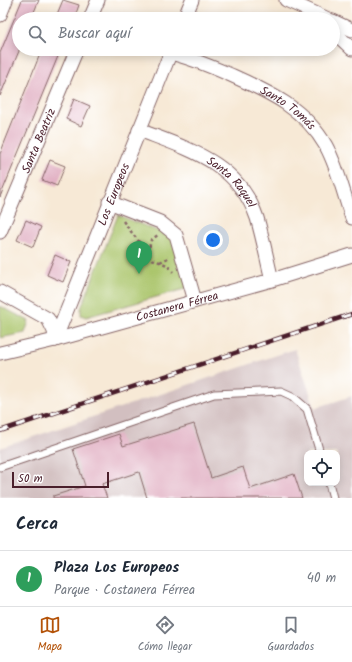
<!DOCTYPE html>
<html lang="es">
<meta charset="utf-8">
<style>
:root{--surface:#fff;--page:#f2f2f3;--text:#1f2937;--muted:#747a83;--line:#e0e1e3;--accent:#b45309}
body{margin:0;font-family:Kalam,sans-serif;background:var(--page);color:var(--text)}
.controls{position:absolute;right:12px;bottom:12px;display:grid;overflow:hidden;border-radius:8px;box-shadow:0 2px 10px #0003}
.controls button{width:36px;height:36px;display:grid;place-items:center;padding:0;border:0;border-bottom:1px solid var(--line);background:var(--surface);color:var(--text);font:20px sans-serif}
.scale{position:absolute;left:12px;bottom:10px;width:97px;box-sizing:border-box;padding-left:4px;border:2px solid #4a1f2b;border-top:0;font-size:11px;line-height:14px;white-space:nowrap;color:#4a1f2b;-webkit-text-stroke:3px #fff;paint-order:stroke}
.you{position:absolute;left:213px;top:240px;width:14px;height:14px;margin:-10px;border:3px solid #fff;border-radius:50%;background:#1a73e8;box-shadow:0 0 0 6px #1a73e833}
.badge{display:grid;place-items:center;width:26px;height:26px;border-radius:50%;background:var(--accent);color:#fff;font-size:13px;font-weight:700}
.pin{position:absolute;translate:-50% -33px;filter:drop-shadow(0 1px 2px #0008)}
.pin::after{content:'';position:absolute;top:21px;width:14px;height:12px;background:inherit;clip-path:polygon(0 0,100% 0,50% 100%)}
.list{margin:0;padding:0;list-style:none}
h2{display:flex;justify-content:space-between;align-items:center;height:52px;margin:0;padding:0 16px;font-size:17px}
h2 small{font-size:13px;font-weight:400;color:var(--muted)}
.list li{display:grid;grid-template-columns:26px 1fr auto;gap:12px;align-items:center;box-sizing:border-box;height:56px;padding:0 16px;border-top:1px solid var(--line)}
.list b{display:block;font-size:15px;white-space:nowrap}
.list p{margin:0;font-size:13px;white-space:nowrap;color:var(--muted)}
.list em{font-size:13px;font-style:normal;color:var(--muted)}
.icon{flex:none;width:22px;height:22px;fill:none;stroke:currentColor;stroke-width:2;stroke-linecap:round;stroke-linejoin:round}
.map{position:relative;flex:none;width:352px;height:498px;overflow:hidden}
.search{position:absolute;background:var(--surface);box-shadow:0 2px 10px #0003;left:12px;right:12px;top:12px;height:44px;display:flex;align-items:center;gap:10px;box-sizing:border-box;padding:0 14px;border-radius:22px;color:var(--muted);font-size:15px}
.sheet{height:108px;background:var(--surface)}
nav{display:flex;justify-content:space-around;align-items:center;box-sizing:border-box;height:56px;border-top:1px solid var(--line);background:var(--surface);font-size:11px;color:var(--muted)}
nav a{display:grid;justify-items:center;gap:2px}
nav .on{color:var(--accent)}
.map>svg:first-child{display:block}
.industrial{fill:#d2bfc0;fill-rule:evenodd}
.green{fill:#aac56b;stroke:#7a724b}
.building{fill:#e2b2c5}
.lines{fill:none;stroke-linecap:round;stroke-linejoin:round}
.service-casing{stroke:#876667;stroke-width:9}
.minor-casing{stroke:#876667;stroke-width:15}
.path{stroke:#876667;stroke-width:2.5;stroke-dasharray:3 3;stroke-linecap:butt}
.service{stroke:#fff;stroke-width:7}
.minor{stroke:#fff;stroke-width:13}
.rail-casing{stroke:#4a1f2b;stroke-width:4.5}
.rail{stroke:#fff;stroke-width:3;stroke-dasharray:9;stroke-linecap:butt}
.labels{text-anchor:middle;stroke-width:3.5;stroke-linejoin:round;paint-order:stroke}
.street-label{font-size:12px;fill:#4a1f2b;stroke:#fff}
</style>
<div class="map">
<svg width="352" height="498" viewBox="0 0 352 498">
<rect width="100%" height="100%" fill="#fff"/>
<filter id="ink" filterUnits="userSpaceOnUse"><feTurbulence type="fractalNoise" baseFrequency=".025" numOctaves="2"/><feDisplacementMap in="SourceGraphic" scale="8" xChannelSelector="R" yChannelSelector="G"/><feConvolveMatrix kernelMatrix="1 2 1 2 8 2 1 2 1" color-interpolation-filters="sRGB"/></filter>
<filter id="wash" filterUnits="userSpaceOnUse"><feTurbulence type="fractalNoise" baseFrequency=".012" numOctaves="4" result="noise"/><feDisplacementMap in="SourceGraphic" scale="16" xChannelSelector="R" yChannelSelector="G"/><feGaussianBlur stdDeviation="0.9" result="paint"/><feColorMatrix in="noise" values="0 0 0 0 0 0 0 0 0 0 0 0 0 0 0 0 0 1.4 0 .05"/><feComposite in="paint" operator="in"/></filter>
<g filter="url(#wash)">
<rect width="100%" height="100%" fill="#f7e9d6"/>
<path class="industrial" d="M 295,349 L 315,408 L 352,396 L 352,498 L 0,498 L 0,448 ZM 307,453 L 337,453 L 337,483 L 307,483 Z"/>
<path class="green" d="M 118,215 L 175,238 L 188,288 L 86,317 L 81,315 L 81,308 Z
M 0,306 L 29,321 L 25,333 L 0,338 Z"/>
<g id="blocks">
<path class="building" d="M 22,0 L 39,0 L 31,19 L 19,19 L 19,51 L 0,96 L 0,53 Z
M 63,0 L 79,5 L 74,19 L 55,19 Z
M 42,49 L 61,49 L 0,197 L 0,154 Z
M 74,99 L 90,106 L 81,126 L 66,119 Z
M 50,160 L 65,166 L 57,186 L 42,180 Z
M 26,220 L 41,227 L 33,247 L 17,240 Z
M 55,255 L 71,262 L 63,282 L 47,275 Z
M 194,424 L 211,478 L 243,467 L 250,489 L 294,474 L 302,498 L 147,498 L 139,472 L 102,484 L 107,498 L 53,498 L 53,496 L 85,486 L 73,449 L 119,434 L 123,446 Z"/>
</g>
</g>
<g filter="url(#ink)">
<use href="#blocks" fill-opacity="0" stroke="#876667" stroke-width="1"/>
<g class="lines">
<g class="service-casing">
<path id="service" d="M 0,467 L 214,394 L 281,391 L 292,396 L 307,409 L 320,453
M 329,483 L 333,498"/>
</g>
<g class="minor-casing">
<g id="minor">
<path d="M 286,0 L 328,19"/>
<path d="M 0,15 L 6,0"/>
<path d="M 90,19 L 98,0"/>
<path d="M 184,19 L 192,0"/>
<path d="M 333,21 L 352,30"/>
<path d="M 333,31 L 352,49"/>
<path id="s1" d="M 170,53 C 192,58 212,67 233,76 C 271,93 305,109 326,146 C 338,168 344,195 352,218"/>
<path id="s2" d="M 139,130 C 188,149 238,162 257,218 C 263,238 267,260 272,280"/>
<path d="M 109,202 L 160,222 L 176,235 L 195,301"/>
<path id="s3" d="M 0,232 L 77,49"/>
<path d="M 0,292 L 48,319 L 54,331 L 55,340"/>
<path id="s4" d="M 55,340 L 172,49"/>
<path id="s5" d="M 0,353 L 55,340 L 272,280 L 352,255"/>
</g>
</g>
<path class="path" d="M 123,221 L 152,259 L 167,265 L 173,272
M 148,253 L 151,240 L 158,235
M 160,262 L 170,257"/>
<use href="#service" class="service"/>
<use href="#minor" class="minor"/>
<g class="rail-casing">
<path id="rail" d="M 0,431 L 352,314"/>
</g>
<use href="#rail" class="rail"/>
</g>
</g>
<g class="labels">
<g class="street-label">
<text dy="4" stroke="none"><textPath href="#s1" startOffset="131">Santo Tomás</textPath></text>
<text dy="4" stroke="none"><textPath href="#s3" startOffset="99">Santa Beatriz</textPath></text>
<text dy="4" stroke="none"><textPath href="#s2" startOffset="108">Santa Raquel</textPath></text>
<text dy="4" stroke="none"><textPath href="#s4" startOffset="157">Los Europeos</textPath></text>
<text dy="4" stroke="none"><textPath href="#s5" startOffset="183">Costanera Férrea</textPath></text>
</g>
</g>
</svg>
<div class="controls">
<button><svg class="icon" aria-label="locate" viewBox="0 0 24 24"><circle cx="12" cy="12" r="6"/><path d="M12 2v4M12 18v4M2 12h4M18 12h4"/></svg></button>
</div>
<div class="scale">50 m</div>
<div class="you"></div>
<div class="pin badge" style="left:139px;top:274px;background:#2e9e5b">1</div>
<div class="search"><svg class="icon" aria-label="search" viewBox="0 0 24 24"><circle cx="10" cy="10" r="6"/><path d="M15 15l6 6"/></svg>Buscar aquí</div>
</div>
<section class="sheet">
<h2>Cerca<small></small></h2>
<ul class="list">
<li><span class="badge" style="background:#2e9e5b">1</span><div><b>Plaza Los Europeos</b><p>Parque · Costanera Férrea</p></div><em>40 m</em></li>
</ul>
</section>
<nav>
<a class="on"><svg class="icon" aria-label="map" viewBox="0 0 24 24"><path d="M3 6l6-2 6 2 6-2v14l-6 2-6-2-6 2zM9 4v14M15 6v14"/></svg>Mapa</a>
<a><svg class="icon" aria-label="directions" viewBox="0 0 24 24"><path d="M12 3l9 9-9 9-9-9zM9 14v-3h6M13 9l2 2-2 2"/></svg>Cómo llegar</a>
<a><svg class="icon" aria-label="saved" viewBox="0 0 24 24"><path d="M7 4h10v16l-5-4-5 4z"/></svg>Guardados</a>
</nav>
